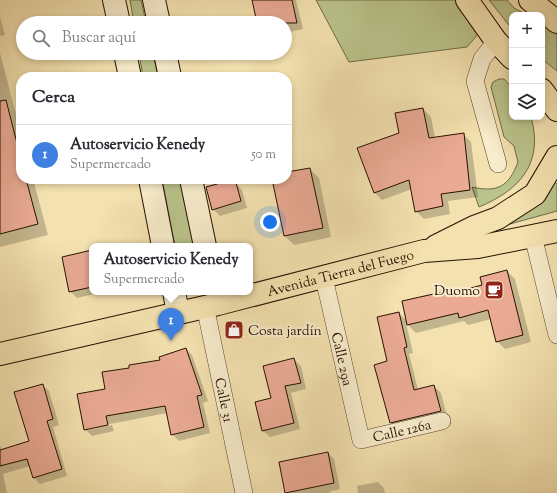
<!DOCTYPE html>
<html lang="es">
<meta charset="utf-8">
<style>
:root{--surface:#fff;--page:#f2f2f3;--text:#2b2b33;--muted:#7c7c81;--line:#e1e1e2;--accent:#8f2418}
body{margin:0;font-family:"Sorts Mill Goudy",serif;background:var(--page);color:var(--text)}
.controls{position:absolute;right:12px;top:12px;display:grid;overflow:hidden;border-radius:8px;box-shadow:0 2px 6px #0003}
.controls button{width:36px;height:36px;display:grid;place-items:center;padding:0;border:0;border-bottom:1px solid var(--line);background:var(--surface);color:var(--text);font:20px sans-serif}
.you{position:absolute;left:270px;top:222px;width:14px;height:14px;margin:-10px;border:3px solid #fff;border-radius:50%;background:#1a73e8;box-shadow:0 0 0 6px #1a73e833}
.badge{display:grid;place-items:center;width:26px;height:26px;border-radius:50%;background:var(--accent);color:#fff;font-size:13px;font-weight:700}
.pin{position:absolute;translate:-50% -33px;filter:drop-shadow(0 1px 2px #0008)}
.pin::after{content:'';position:absolute;top:21px;width:14px;height:12px;background:inherit;clip-path:polygon(0 0,100% 0,50% 100%)}
.popup{position:absolute;left:89px;top:243px;width:164px;height:52px;box-sizing:border-box;display:grid;place-content:center;border-radius:8px;background:var(--surface);filter:drop-shadow(0 1px 3px #0005);font-size:13px;white-space:nowrap;color:var(--muted)}
.popup b{font-size:15px;color:var(--text)}
.popup::after{content:'';position:absolute;left:50%;top:100%;margin-left:-8px;border:8px solid transparent;border-top-color:var(--surface)}
.list{margin:0;padding:0;list-style:none}
h2{display:flex;justify-content:space-between;align-items:center;height:52px;margin:0;padding:0 16px;font-size:17px}
h2 small{font-size:13px;font-weight:400;color:var(--muted)}
.list li{display:grid;grid-template-columns:26px 1fr auto;gap:12px;align-items:center;box-sizing:border-box;height:60px;padding:0 16px;border-top:1px solid var(--line)}
.list b{display:block;font-size:15px;white-space:nowrap}
.list p{margin:0;font-size:13px;white-space:nowrap;color:var(--muted)}
.list em{font-size:13px;font-style:normal;color:var(--muted)}
.icon{flex:none;width:22px;height:22px;fill:none;stroke:currentColor;stroke-width:2;stroke-linecap:round;stroke-linejoin:round}
.map{position:relative;flex:none;width:557px;height:493px;overflow:hidden}
.search{position:absolute;background:var(--surface);box-shadow:0 2px 6px #0003;left:16px;top:16px;width:276px;height:44px;display:flex;align-items:center;gap:10px;box-sizing:border-box;padding:0 14px;border-radius:22px;color:var(--muted);font-size:15px}
.panel{position:absolute;background:var(--surface);box-shadow:0 2px 6px #0003;left:16px;top:72px;width:276px;height:112px;border-radius:16px}
.map>svg:first-child{display:block}
.green{fill:#bac38b;stroke:#706a46}
.shadow{fill:#0003}
.building{fill:#eaaa94;stroke:#271000}
.lines{fill:none;stroke-linecap:round;stroke-linejoin:round}
.street-casing{stroke:#5a442c;stroke-width:18}
.secondary-casing{stroke:#271000;stroke-width:24}
.highway-casing{stroke:#271000;stroke-width:24}
.street{stroke:#f7eccb;stroke-width:17}
.secondary{stroke:#f7eccb;stroke-width:22}
.highway{stroke:#f3e1af;stroke-width:22}
.labels{text-anchor:middle;stroke-width:4;stroke-linejoin:round;paint-order:stroke}
.street-label{font-size:14px;fill:#271000;stroke:#f7eccb}
.poi-label{font-size:14px;fill:#271000;stroke:#f7eccb;text-anchor:end}
</style>
<div class="map">
<svg width="557" height="493" viewBox="0 0 557 493">
<rect width="100%" height="100%" fill="#f3e1af"/>
<filter id="stains"><feTurbulence type="fractalNoise" baseFrequency=".005" numOctaves="4"/><feColorMatrix values="0 0 0 0 .2 0 0 0 0 .09 0 0 0 0 .02 0 0 0 .5 -.17"/></filter>
<radialGradient id="worn" r=".72"><stop offset=".6" stop-color="#630" stop-opacity="0"/><stop offset="1" stop-color="#630" stop-opacity=".3"/></radialGradient>
<path class="green" d="M 130,0 L 141,0 L 146,23 L 134,23 Z
M 316,0 L 456,0 L 479,33 L 467,47 L 349,62 Z
M 489,0 L 507,0 L 514,8 L 527,15 L 512,15 L 512,29 Z
M 542,23 L 557,35 L 557,71 L 542,59 Z
M 139,53 L 153,53 L 158,77 L 143,77 Z
M 499,79 L 504,79 L 512,88 L 512,117 L 531,117 C 544,163 520,190 479,207 L 472,187 C 498,193 509,186 518,162 L 514,146 L 504,137 L 491,87 L 493,82 Z
M 162,179 L 182,179 L 197,246 L 175,246 Z
M 555,182 L 557,184 L 557,211 L 510,224 Z"/>
<path class="shadow" d="M 253,0 L 296,0 L 303,29 L 285,33 L 285,23 L 258,23 Z
M 0,17 L 5,35 L 0,36 Z
M 0,53 L 21,133 L 21,179 L 33,179 L 48,235 L 0,247 Z
M 423,109 L 431,117 L 435,138 L 463,134 L 471,142 L 478,197 L 448,201 L 450,214 L 424,219 L 416,211 L 412,189 L 382,200 L 374,192 L 400,133 Z
M 310,169 L 319,178 L 331,237 L 294,245 L 285,236 L 273,179 L 287,179 L 287,173 Z
M 236,184 L 242,190 L 247,208 L 220,216 L 213,209 Z
M 92,251 L 92,292 L 103,292 L 77,298 L 70,291 Z
M 507,271 L 515,279 L 531,342 L 505,349 L 497,341 L 491,319 L 468,325 L 464,321 L 416,333 L 406,323 L 413,353 L 409,354 L 418,390 L 434,386 L 441,393 L 447,417 L 398,429 L 391,422 L 388,362 L 399,313 L 408,322 L 447,292 L 450,294 L 483,286 Z
M 186,349 L 192,355 L 208,401 L 203,403 L 210,433 L 179,441 L 172,434 L 167,413 L 89,428 L 89,430 L 112,425 L 114,431 L 92,436 L 85,429 L 106,390 L 130,369 L 161,361 Z
M 294,359 L 301,366 L 306,389 L 291,393 L 300,429 L 270,437 L 263,431 Z
M 42,385 L 49,391 L 59,425 L 53,427 L 67,476 L 40,484 L 33,477 L 30,466 L 3,474 L 7,493 L 0,493 L 0,445 L 2,451 L 30,442 Z
M 328,453 L 334,459 L 340,489 L 329,492 L 329,493 L 286,493 L 280,462 Z
M 378,482 L 384,488 L 385,493 L 358,493 L 357,486 Z"/>
<path class="building" d="M 252,0 L 292,0 L 297,23 L 257,23 Z
M 6,100 L 21,159 L 21,179 L 26,179 L 38,224 L 0,234 L 0,101 Z
M 423,108 L 429,138 L 464,133 L 470,190 L 441,194 L 443,206 L 415,212 L 409,180 L 374,193 L 357,148 L 399,133 L 395,113 Z
M 310,168 L 323,228 L 284,236 L 272,179 L 287,179 L 287,172 Z
M 235,179 L 241,201 L 212,210 L 206,187 Z
M 92,250 L 92,287 L 69,292 L 62,257 Z
M 507,270 L 523,335 L 496,342 L 488,310 L 459,318 L 458,313 L 407,325 L 402,301 L 447,291 L 448,294 L 482,285 L 480,277 Z
M 399,312 L 407,347 L 404,348 L 414,390 L 434,385 L 441,411 L 390,423 L 374,365 L 387,361 L 377,317 Z
M 186,348 L 202,395 L 197,396 L 204,427 L 171,435 L 165,406 L 106,416 L 108,425 L 84,430 L 77,394 L 105,389 L 102,372 L 129,368 L 129,365 L 160,360 L 159,357 Z
M 294,358 L 301,383 L 285,386 L 294,423 L 262,431 L 255,402 L 271,398 L 263,366 Z
M 43,384 L 53,419 L 47,421 L 62,469 L 33,478 L 27,459 L 0,466 L 0,450 L 29,441 L 14,392 Z
M 328,452 L 334,483 L 285,493 L 279,462 Z"/>
<g class="lines">
<g class="street-casing">
<g id="street">
<path d="M 496,41 L 482,59 L 475,81 L 498,164"/>
<path d="M 533,236 L 557,335"/>
<path id="s1" d="M 324,278 L 361,440 L 442,421"/>
<path id="s2" d="M 205,306 L 244,493"/>
</g>
</g>
<g class="secondary-casing">
<path id="secondary" d="M 114,0 L 119,23
M 154,0 L 159,23
M 125,53 L 130,77
M 165,53 L 170,77
M 150,179 L 163,246
M 191,179 L 205,246
M 174,292 L 178,312"/>
</g>
<g class="highway-casing">
<g id="highway">
<path d="M 467,0 L 496,41 L 512,58"/>
<path d="M 530,0 L 557,22"/>
<path d="M 542,90 L 557,110"/>
<path d="M 436,246 L 474,227 L 498,218 L 535,194 L 557,157"/>
<path id="s3" d="M 0,354 L 218,304 L 424,251 L 478,247 L 557,231"/>
</g>
</g>
<use href="#street" class="street"/>
<use href="#secondary" class="secondary"/>
<use href="#highway" class="highway"/>
</g>
<defs>
<g id="cafe-square" transform="scale(1)"><rect x="-9" y="-9" width="18" height="18" rx="4" fill="#8f2418" stroke="#f7eccb"/><path d="M-5.5-4.5H6V0H3Q3 3.5 0 3.5H-2.5Q-5.5 3.5-5.5 0ZM3-3.2v2h1.7v-2ZM-6 4.5H4V6H-6Z" fill="#fff"/></g>
<g id="shop-square" transform="scale(1)"><rect x="-9" y="-9" width="18" height="18" rx="4" fill="#8f2418" stroke="#f7eccb"/><path d="M-5-2.5h2.3a2.7 3.5 0 0 1 5.4 0H5L5.5 6h-11ZM-1.5-2.5h3a1.5 2.3 0 0 0-3 0Z" fill="#fff"/></g>
</defs>
<g fill-rule="evenodd">
<use href="#cafe-square" x="494" y="290"/>
<use href="#shop-square" x="234" y="330"/>
</g>
<g class="labels">
<g class="street-label">
<text dy="5" stroke="none"><textPath href="#s3" startOffset="350">Avenida Tierra del Fuego</textPath></text>
<text dy="5" stroke="none"><textPath href="#s1" startOffset="83">Calle 29a</textPath></text>
<text dy="5" stroke="none"><textPath href="#s2" startOffset="96">Calle 31</textPath></text>
<text dy="5" stroke="none"><textPath href="#s1" startOffset="208">Calle 126a</textPath></text>
</g>
<g class="poi-label">
<text x="480" y="295">Duomo</text>
<text x="248" y="335" text-anchor="start">Costa jardín</text>
</g>
</g>
<rect width="100%" height="100%" filter="url(#stains)"/>
<rect width="100%" height="100%" fill="url(#worn)"/>
</svg>
<div class="controls">
<button>+</button>
<button>−</button>
<button><svg class="icon" aria-label="layers" viewBox="0 0 24 24"><path d="M12 4l9 5-9 5-9-5zM3 14l9 5 9-5"/></svg></button>
</div>
<div class="you"></div>
<div class="pin badge" style="left:171px;top:341px;background:#3f7fe0">1</div>
<div class="popup"><b>Autoservicio Kenedy</b>Supermercado</div>
<div class="search"><svg class="icon" aria-label="search" viewBox="0 0 24 24"><circle cx="10" cy="10" r="6"/><path d="M15 15l6 6"/></svg>Buscar aquí</div>
<section class="panel">
<h2>Cerca<small></small></h2>
<ul class="list">
<li><span class="badge" style="background:#3f7fe0">1</span><div><b>Autoservicio Kenedy</b><p>Supermercado</p></div><em>50 m</em></li>
</ul>
</section>
</div>
